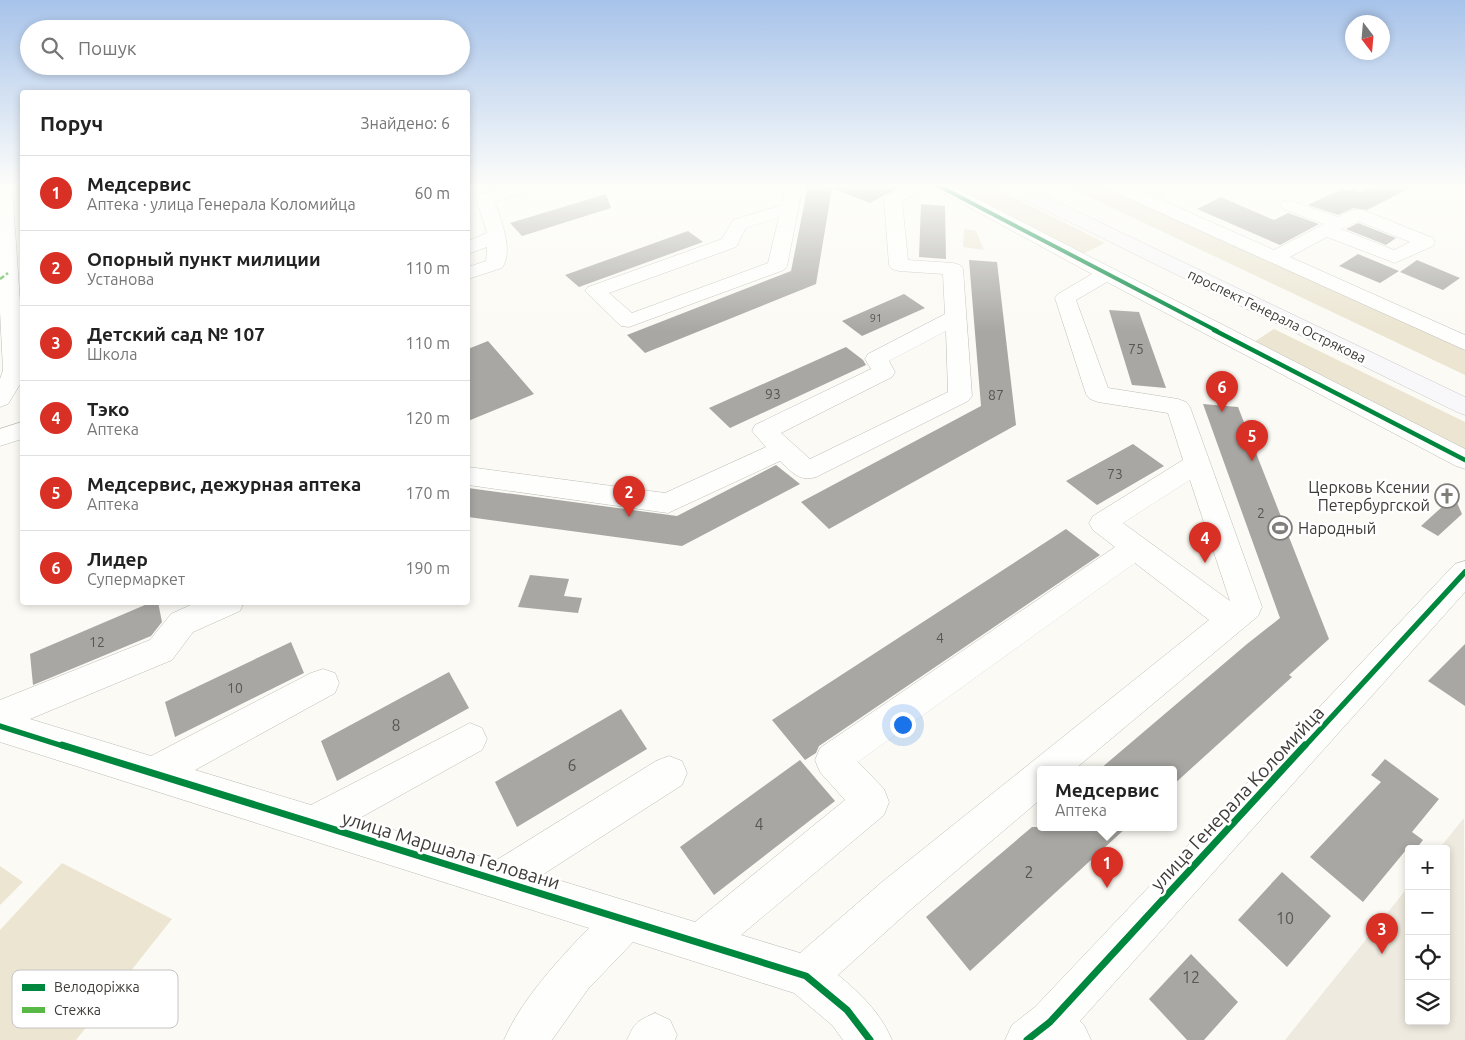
<!DOCTYPE html>
<html lang="uk">
<meta charset="utf-8">
<style>
:root{--surface:#fff;--page:#f6f6f6;--text:#222;--muted:#767676;--line:#e0e0e0;--accent:#d93025}
body{margin:0;font-family:Ubuntu,sans-serif;background:var(--page);color:var(--text)}
.controls{position:absolute;right:15px;bottom:15px;display:grid;overflow:hidden;border-radius:5px;box-shadow:0 2px 8px #0003}
.controls button{width:45px;height:45px;display:grid;place-items:center;padding:0;border:0;border-bottom:1px solid var(--line);background:var(--surface);color:var(--text);font:25px sans-serif}
.compass{position:absolute;left:1345px;top:15px;width:45px;height:45px;border-radius:50%;background:var(--surface);box-shadow:0 2px 8px #0003;rotate:164deg}
.you{position:absolute;left:902px;top:724px;width:18px;height:18px;margin:-12px;border:4px solid #fff;border-radius:50%;background:#1a73e8;box-shadow:0 0 0 8px #1a73e833}
.badge{display:grid;place-items:center;width:32px;height:32px;border-radius:50%;background:var(--accent);color:#fff;font-size:16px;font-weight:700}
.pin{position:absolute;translate:-50% -41px;filter:drop-shadow(0 1px 2px #0008)}
.pin::after{content:'';position:absolute;top:26px;width:18px;height:15px;background:inherit;clip-path:polygon(0 0,100% 0,50% 100%)}
.popup{position:absolute;left:1037px;top:766px;width:140px;height:65px;box-sizing:border-box;display:grid;place-content:center;border-radius:5px;background:var(--surface);filter:drop-shadow(0 1px 4px #0005);font-size:16px;white-space:nowrap;color:var(--muted)}
.popup b{font-size:19px;color:var(--text)}
.popup::after{content:'';position:absolute;left:50%;top:100%;margin-left:-10px;border:10px solid transparent;border-top-color:var(--surface)}
.list{margin:0;padding:0;list-style:none}
h2{display:flex;justify-content:space-between;align-items:center;height:65px;margin:0;padding:0 20px;font-size:21px}
h2 small{font-size:16px;font-weight:400;color:var(--muted)}
.list li{display:grid;grid-template-columns:32px 1fr auto;gap:15px;align-items:center;box-sizing:border-box;height:75px;padding:0 20px;border-top:1px solid var(--line)}
.list b{display:block;font-size:19px;white-space:nowrap}
.list p{margin:0;font-size:16px;white-space:nowrap;color:var(--muted)}
.list em{font-size:16px;font-style:normal;color:var(--muted)}
.icon{flex:none;width:28px;height:28px;fill:none;stroke:currentColor;stroke-width:2;stroke-linecap:round;stroke-linejoin:round}
.map{position:relative;flex:none;width:1465px;height:1040px;overflow:hidden}
.search{position:absolute;background:var(--surface);box-shadow:0 2px 8px #0003;left:20px;top:20px;width:450px;height:55px;display:flex;align-items:center;gap:12px;box-sizing:border-box;padding:0 18px;border-radius:28px;color:var(--muted);font-size:19px}
.panel{position:absolute;background:var(--surface);box-shadow:0 2px 8px #0003;left:20px;top:90px;width:450px;height:515px;border-radius:5px}
.map>svg:first-child{display:block}
.built{fill:#eeeadf}
.green{fill:#ebe5d1}
.building{fill:#a8a7a3}
.lines{fill:none;stroke-linecap:round;stroke-linejoin:round}
.minor-casing{stroke:#bdbcb9;stroke-width:1}
.major-casing{stroke:#cdcacc;stroke-width:1}
.minor{fill:#fefefd;fill-rule:evenodd}
.major{fill:#f8f7f9;fill-rule:evenodd}
.quiet{stroke:#58b947;stroke-width:2.5;stroke-dasharray:5 2.5;stroke-linecap:butt}
.cycleway-far3-casing{stroke:#fff;stroke-width:5.5}
.cycleway-far2-casing{stroke:#fff;stroke-width:7}
.cycleway-far1-casing{stroke:#fff;stroke-width:9}
.cycleway-casing{stroke:#fff;stroke-width:10}
.cycleway-far3{stroke:#00873e;stroke-width:4}
.cycleway-far2{stroke:#00873e;stroke-width:4.5}
.cycleway-far1{stroke:#00873e;stroke-width:5.5}
.cycleway{stroke:#00873e;stroke-width:7}
.labels{text-anchor:middle;stroke-width:5;stroke-linejoin:round;paint-order:stroke}
.far-number-label{font-size:11px;fill:#585754}
.far-street-label{font-size:14px;fill:#3e3c39;stroke:#fff}
.number-label{font-size:14px;fill:#585754}
.poi-label{font-size:16px;fill:#3e3c39;stroke:#fff;text-anchor:end}
.near-number-label{font-size:16px;fill:#585754}
.near-street-label{font-size:19px;fill:#3e3c39;stroke:#fff}
.key{fill:#fff;stroke:#c5c4c4;stroke-width:1}
.key-label{font-size:14px;fill:#3e3c39}
</style>
<div class="map">
<svg width="1465" height="1040" viewBox="0 0 1465 1040">
<rect width="100%" height="100%" fill="#fbfaf4"/>
<path class="built" d="M 1464,818 L 1465,1040 L 1285,1040 L 1409,886 L 1409,1021 L 1446,1021 L 1446,849 L 1439,849 Z"/>
<path class="green" d="M 944,185 L 989,185 L 1105,243 L 1079,256 Z
M 1064,185 L 1104,185 L 1465,348 L 1465,375 Z
M 964,229 L 976,231 L 984,250 L 963,247 Z
M 1274,329 L 1465,422 L 1465,452 L 1251,344 Z
M 62,863 L 172,919 L 76,1040 L 0,1040 L 0,930 Z
M 0,866 L 23,882 L 0,905 Z"/>
<path class="building" d="M 808,185 L 903,185 L 870,203 L 832,188 L 816,284 L 645,353 L 627,335 L 791,271 Z
M 1374,185 L 1416,185 L 1367,210 L 1353,208 L 1338,215 L 1308,205 L 1342,189 L 1348,191 L 1353,189 L 1360,192 Z
M 606,194 L 611,208 L 522,236 L 510,223 Z
M 1221,197 L 1274,220 L 1288,213 L 1319,224 L 1280,245 L 1197,209 Z
M 921,204 L 945,206 L 946,259 L 919,257 Z
M 1358,223 L 1396,238 L 1386,245 L 1346,229 Z
M 688,231 L 703,242 L 579,287 L 565,275 Z
M 1358,254 L 1399,271 L 1380,283 L 1339,266 Z
M 969,260 L 997,262 L 1016,425 L 829,529 L 801,502 L 981,406 Z
M 1417,260 L 1460,278 L 1443,290 L 1400,272 Z
M 904,294 L 925,308 L 862,336 L 842,321 Z
M 1109,310 L 1139,312 L 1166,388 L 1132,385 Z
M 488,341 L 534,394 L 468,421 L 468,349 Z
M 846,347 L 863,360 L 866,365 L 730,428 L 709,408 Z
M 1203,404 L 1238,407 L 1329,639 L 1289,675 L 1292,677 L 1173,785 L 1173,769 L 1100,769 L 1247,644 L 1280,618 Z
M 1133,444 L 1164,466 L 1097,505 L 1066,481 Z
M 776,465 L 800,484 L 682,546 L 468,517 L 468,488 L 677,516 Z
M 1454,496 L 1462,514 L 1438,536 L 1421,526 Z
M 1066,529 L 1100,555 L 819,746 L 816,753 L 805,760 L 772,720 Z
M 530,575 L 569,579 L 564,596 L 582,598 L 578,613 L 518,607 Z
M 152,602 L 158,602 L 162,622 L 151,636 L 33,685 L 30,654 Z
M 291,642 L 304,673 L 175,737 L 165,702 Z
M 1465,644 L 1465,706 L 1428,681 Z
M 449,672 L 469,708 L 337,781 L 321,741 Z
M 621,709 L 647,749 L 517,827 L 495,782 Z
M 1385,759 L 1439,799 L 1412,832 L 1423,840 L 1416,849 L 1409,849 L 1409,852 L 1406,850 L 1363,902 L 1310,857 L 1381,782 L 1371,775 Z
M 800,760 L 835,801 L 714,895 L 680,847 Z
M 1032,827 L 1127,827 L 970,971 L 926,917 Z
M 1282,872 L 1331,916 L 1287,967 L 1238,920 Z
M 1191,954 L 1238,1002 L 1204,1040 L 1187,1040 L 1149,999 Z"/>
<g class="lines">
<g class="minor-casing">
<path id="minor" d="M 0,185 L 12,185 L 22,331 L 22,381 L 8,404 L 0,407 L 0,379 L 3,370 L 0,311 Z
M 512,185 L 538,185 L 536,189 L 495,202 C 501,220 514,251 502,268 L 468,279 L 468,267 L 486,261 L 487,247 L 468,254 L 468,241 L 487,233 L 476,199 L 479,195 Z
M 786,185 L 803,185 L 787,266 L 784,270 L 629,327 L 621,326 L 585,291 L 588,287 L 722,239 L 733,220 L 782,205 ZM 779,217 L 768,263 L 632,313 L 609,293 L 736,247 L 746,228 Z
M 908,185 L 950,185 L 1465,449 L 1465,469 L 1456,466 L 1107,282 L 1076,300 L 1108,388 L 1178,399 L 1186,402 L 1190,407 L 1262,607 L 1258,616 L 1075,769 L 1041,769 L 1041,799 L 910,910 L 838,975 C 861,994 880,1012 892,1040 L 843,1040 L 832,1025 L 794,993 L 633,942 L 588,989 L 552,1040 L 504,1040 C 521,1000 559,959 589,928 L 0,742 L 0,700 L 150,640 L 171,614 L 197,602 L 244,602 L 240,611 L 193,632 L 172,660 L 30,719 L 151,756 L 311,673 L 323,669 L 335,673 L 339,683 L 335,693 L 195,770 L 311,805 L 470,723 L 482,728 L 487,739 L 482,750 L 358,819 L 495,861 L 656,761 L 669,756 L 682,761 L 687,773 L 682,785 L 542,875 L 695,922 L 845,800 L 820,772 L 815,760 L 820,748 L 1115,547 L 1093,530 L 1089,523 L 1093,516 L 1183,460 L 1168,413 L 1098,402 L 1090,399 L 1086,394 L 1055,298 L 1058,294 L 1092,274 L 930,186 L 902,201 L 908,260 L 953,263 L 960,265 L 963,269 L 972,396 L 968,401 L 816,477 C 799,482 792,472 780,461 L 668,513 L 468,485 L 468,467 L 665,493 L 766,447 L 752,431 L 755,425 L 871,369 L 865,359 L 868,354 L 945,314 L 943,274 L 899,271 L 892,269 L 889,265 L 884,199 L 887,195 ZM 946,331 L 948,392 L 810,459 L 781,433 L 892,377 L 895,372 L 889,361 ZM 1190,480 L 1230,601 L 1123,523 ZM 1135,563 L 1209,620 L 882,882 L 800,953 L 741,935 L 884,815 L 889,802 L 884,789 L 858,762 Z
M 1106,185 L 1128,185 L 1274,250 L 1324,224 L 1283,209 L 1280,205 L 1283,201 L 1289,200 L 1338,217 C 1347,212 1353,208 1363,210 L 1433,238 L 1435,242 L 1433,246 L 1395,263 L 1327,237 L 1290,257 L 1465,335 L 1465,350 L 1108,189 ZM 1358,221 L 1410,242 L 1394,250 L 1341,229 Z
M 22,422 L 22,439 L 0,446 L 0,429 Z
M 1465,561 L 1465,592 L 1080,1021 L 1084,1025 L 1091,1040 L 1005,1040 L 1012,1025 L 1035,1007 L 1455,564 Z
M 655,1013 L 670,1020 L 677,1035 L 675,1040 L 627,1040 C 635,1022 637,1021 655,1013 Z"/>
</g>
<g class="major-casing">
<path id="major" d="M 1000,185 L 1022,185 L 1465,397 L 1465,415 L 1457,412 L 1002,189 Z"/>
</g>
<use href="#minor" class="minor"/>
<use href="#major" class="major"/>
<path class="quiet" d="M 0,279 L 8,273"/>
<g class="cycleway-far3-casing">
<path id="cycleway-far3" d="M 937,185 L 1217,331"/>
</g>
<g class="cycleway-far2-casing">
<path id="cycleway-far2" d="M 1214,330 L 1465,460"/>
</g>
<g class="cycleway-far1-casing">
<path id="cycleway-far1" d="M 0,726 L 66,747
M 1304,747 L 1465,572"/>
</g>
<g class="cycleway-casing">
<path id="cycleway" d="M 62,745 L 806,976 L 847,1010 L 870,1040
M 1027,1040 L 1050,1022 L 1305,745"/>
</g>
<use href="#cycleway-far3" class="cycleway-far3"/>
<use href="#cycleway-far2" class="cycleway-far2"/>
<use href="#cycleway-far1" class="cycleway-far1"/>
<use href="#cycleway" class="cycleway"/>
</g>
<linearGradient id="sky" x2="0" y2="1"><stop stop-color="#a7c3ea"/><stop offset="0.56" stop-color="#fdfdfa"/><stop offset="1" stop-color="#fdfdfa" stop-opacity="0"/></linearGradient>
<rect width="1465" height="331" fill="url(#sky)"/>
<defs>
<g id="church-ring" transform="scale(1.25)"><circle r="9.5" fill="#fff" stroke="#807e7a" stroke-width="1.5"/><path d="M-1.2-6h2.4v3.5h3.3v2.4h-3.3V6h-2.4V-.1h-3.3v-2.4h3.3Z" fill="#807e7a"/></g>
<g id="stadium-ring" transform="scale(1.25)"><circle r="9.5" fill="#fff" stroke="#807e7a" stroke-width="1.5"/><path d="M0-5a6.5 5 0 1 0 0 10a6.5 5 0 1 0 0-10ZM-3.5-1.8h7v3.6h-7Z" fill="#807e7a"/></g>
</defs>
<g fill-rule="evenodd">
<use href="#church-ring" x="1447" y="496"/>
<use href="#stadium-ring" x="1280" y="528"/>
</g>
<g class="labels">
<g class="far-number-label">
<text x="876" y="322">91</text>
</g>
<g class="far-street-label">
<text transform="translate(1277 316) rotate(26)" y="5">проспект Генерала Острякова</text>
</g>
<g class="number-label">
<text x="1136" y="354">75</text>
<text x="773" y="399">93</text>
<text x="996" y="400">87</text>
<text x="1115" y="479">73</text>
<text x="1261" y="518">2</text>
<text x="940" y="643">4</text>
<text x="97" y="647">12</text>
<text x="235" y="693">10</text>
</g>
<g class="poi-label">
<text x="1430" y="493">Церковь Ксении<tspan x="1430" dy="18">Петербургской</tspan></text>
<text x="1298" y="534" text-anchor="start">Народный</text>
</g>
<g class="near-number-label">
<text x="396" y="731">8</text>
<text x="572" y="771">6</text>
<text x="759" y="830">4</text>
<text x="1029" y="878">2</text>
<text x="1285" y="924">10</text>
<text x="1191" y="983">12</text>
</g>
<g class="near-street-label">
<text transform="translate(1237 798) rotate(-47)" y="7">улица Генерала Коломийца</text>
<text transform="translate(451 850) rotate(17)" y="7">улица Маршала Геловани</text>
</g>
</g>
<rect x="12" y="970" width="166" height="58" rx="8" class="key"/>
<rect x="22" y="984" width="23" height="7" fill="#00873e"/>
<rect x="22" y="1007" width="23" height="6" fill="#58b947"/>
<g class="key-label">
<text x="54" y="992">Велодоріжка</text>
<text x="54" y="1015">Стежка</text>
</g>
</svg>
<div class="controls">
<button>+</button>
<button>−</button>
<button><svg class="icon" aria-label="locate" viewBox="0 0 24 24"><circle cx="12" cy="12" r="6"/><path d="M12 2v4M12 18v4M2 12h4M18 12h4"/></svg></button>
<button><svg class="icon" aria-label="layers" viewBox="0 0 24 24"><path d="M12 4l9 5-9 5-9-5zM3 14l9 5 9-5"/></svg></button>
</div>
<svg class="compass" viewBox="-18 -18 36 36"><path d="M0-13l5 13h-10z" fill="#e53935"/><path d="M0 13l5-13h-10z" fill="#767676"/></svg>
<div class="you"></div>
<div class="pin badge" style="left:1107px;top:888px">1</div>
<div class="popup"><b>Медсервис</b>Аптека</div>
<div class="pin badge" style="left:629px;top:517px">2</div>
<div class="pin badge" style="left:1382px;top:954px">3</div>
<div class="pin badge" style="left:1205px;top:563px">4</div>
<div class="pin badge" style="left:1252px;top:461px">5</div>
<div class="pin badge" style="left:1222px;top:412px">6</div>
<div class="search"><svg class="icon" aria-label="search" viewBox="0 0 24 24"><circle cx="10" cy="10" r="6"/><path d="M15 15l6 6"/></svg>Пошук</div>
<section class="panel">
<h2>Поруч<small>Знайдено: 6</small></h2>
<ul class="list">
<li><span class="badge">1</span><div><b>Медсервис</b><p>Аптека · улица Генерала Коломийца</p></div><em>60 m</em></li>
<li><span class="badge">2</span><div><b>Опорный пункт милиции</b><p>Установа</p></div><em>110 m</em></li>
<li><span class="badge">3</span><div><b>Детский сад № 107</b><p>Школа</p></div><em>110 m</em></li>
<li><span class="badge">4</span><div><b>Тэко</b><p>Аптека</p></div><em>120 m</em></li>
<li><span class="badge">5</span><div><b>Медсервис, дежурная аптека</b><p>Аптека</p></div><em>170 m</em></li>
<li><span class="badge">6</span><div><b>Лидер</b><p>Супермаркет</p></div><em>190 m</em></li>
</ul>
</section>
</div>
